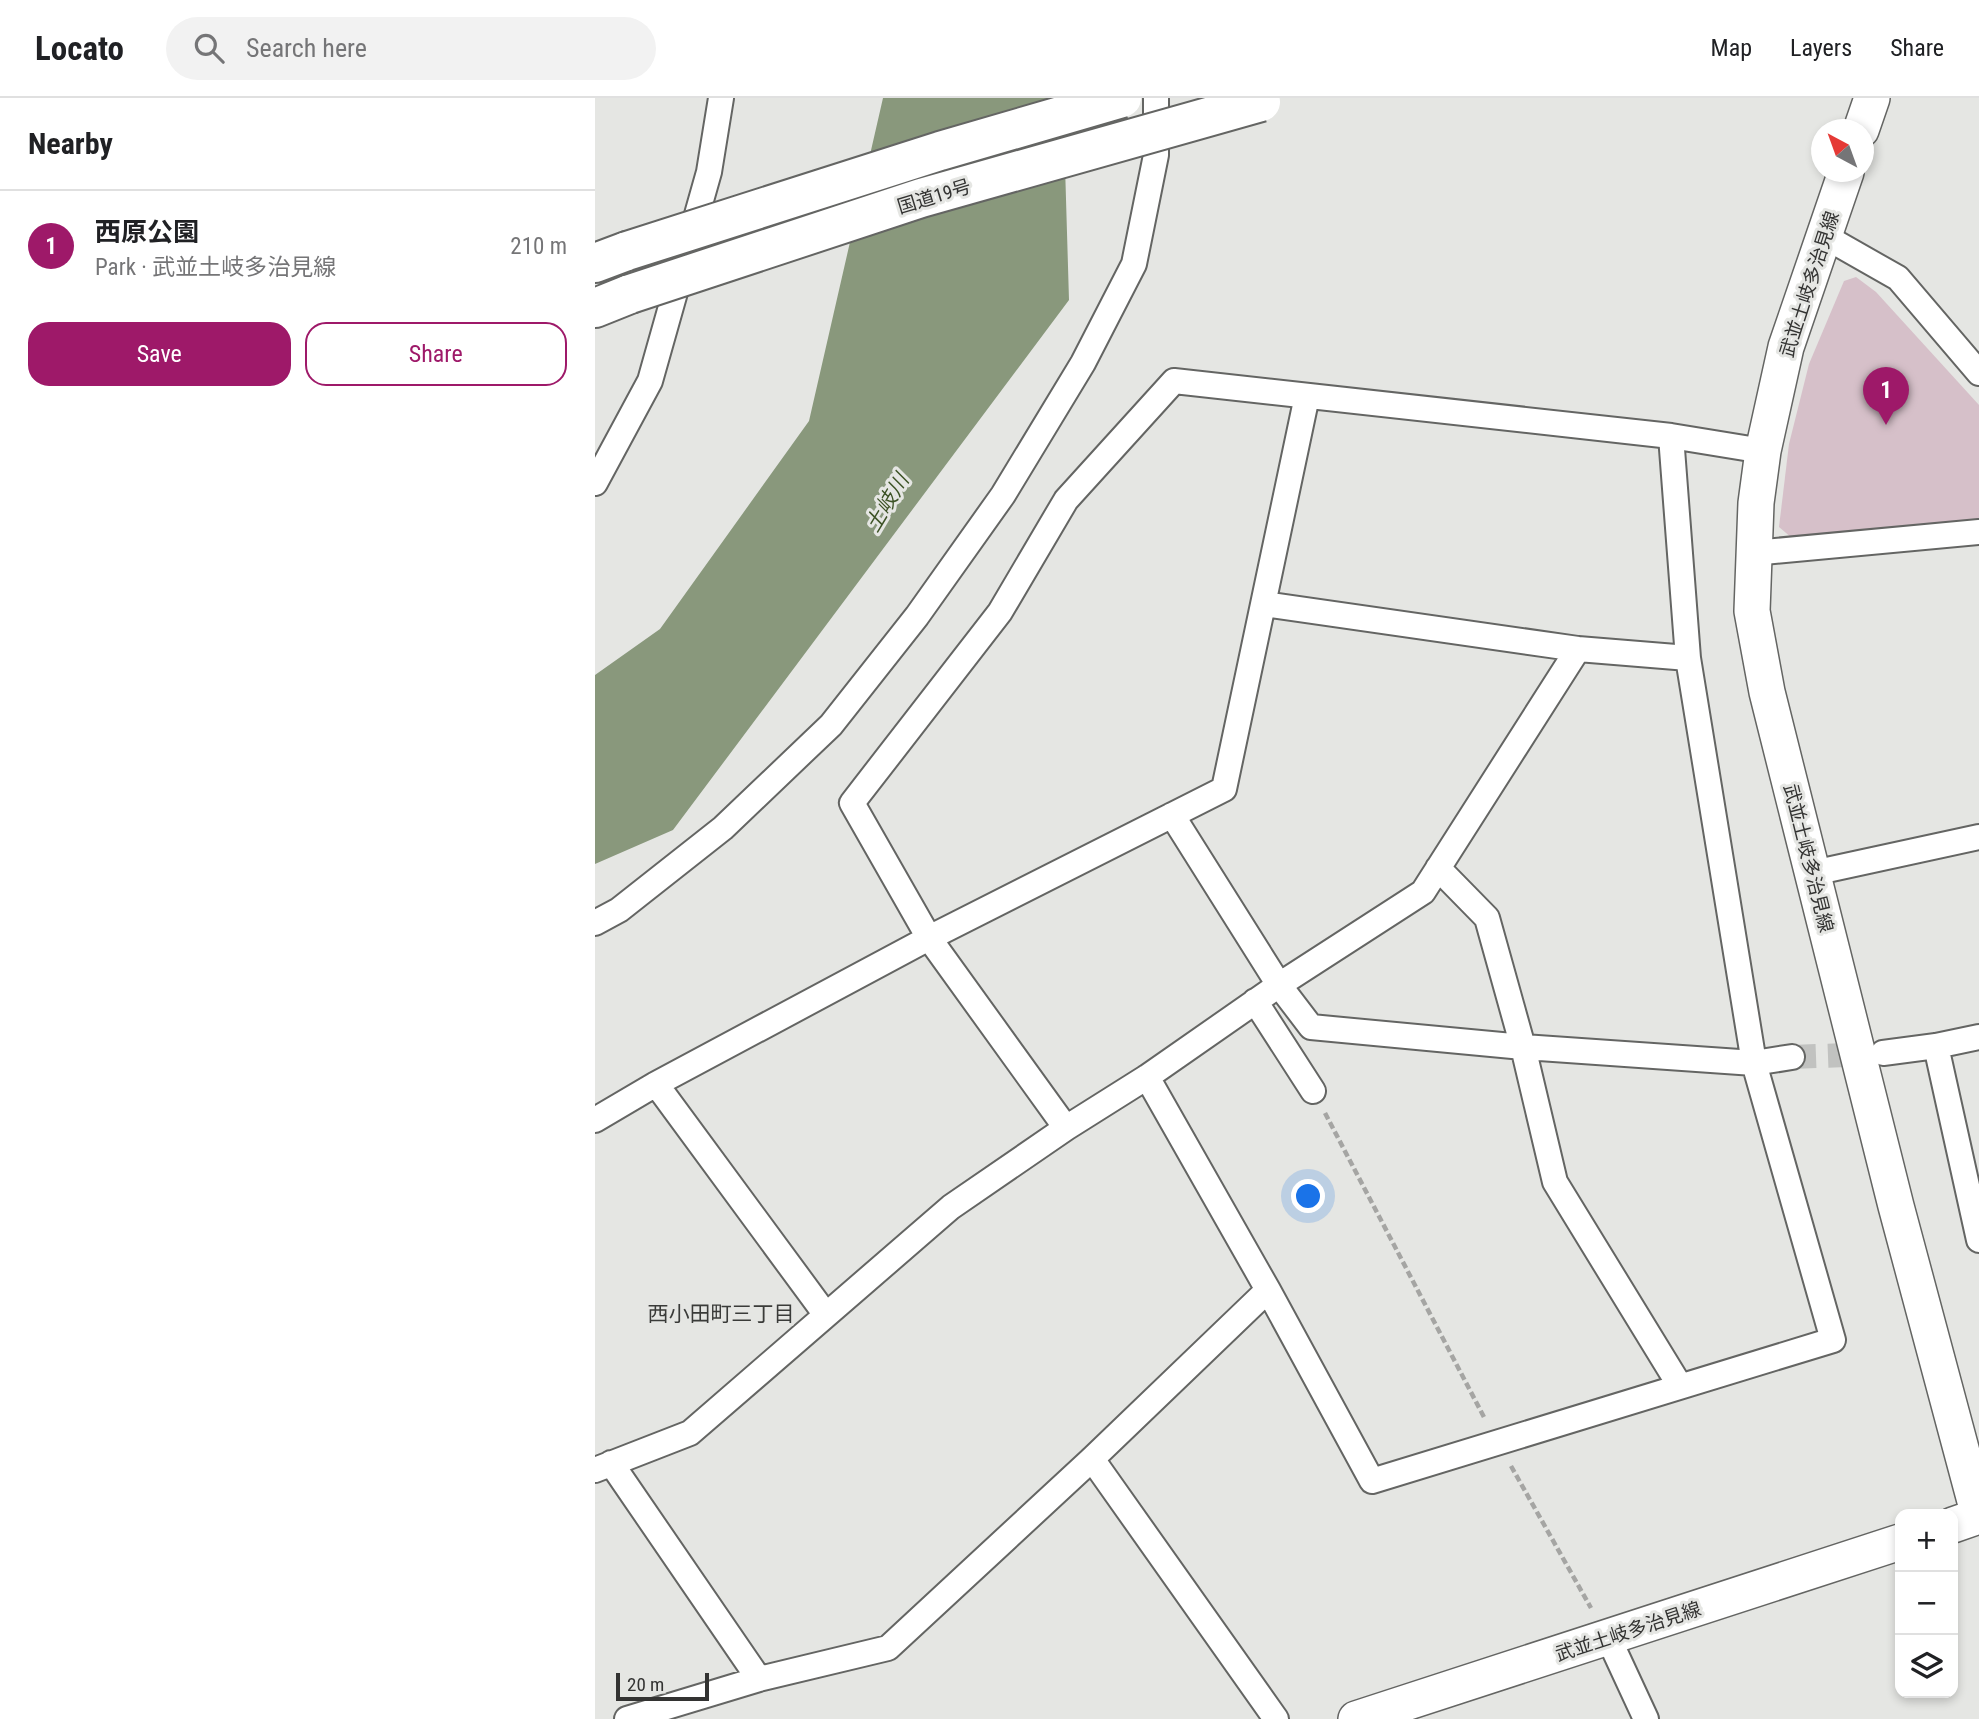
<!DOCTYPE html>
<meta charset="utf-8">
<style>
:root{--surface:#fff;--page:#f2f2f2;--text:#202124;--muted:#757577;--line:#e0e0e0;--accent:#9e1969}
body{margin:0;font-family:"Roboto Condensed","Noto Sans JP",sans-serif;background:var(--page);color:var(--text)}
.controls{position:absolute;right:21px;bottom:21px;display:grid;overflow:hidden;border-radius:14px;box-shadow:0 4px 10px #0003}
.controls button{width:63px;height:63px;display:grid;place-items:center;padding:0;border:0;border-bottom:2px solid var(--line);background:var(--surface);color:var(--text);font:35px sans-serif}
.compass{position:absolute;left:1216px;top:21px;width:63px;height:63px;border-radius:50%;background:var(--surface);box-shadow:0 4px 10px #0003;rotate:319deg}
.scale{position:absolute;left:21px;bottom:18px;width:93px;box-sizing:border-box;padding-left:7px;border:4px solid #333332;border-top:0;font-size:19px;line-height:24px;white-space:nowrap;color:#333332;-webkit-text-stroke:5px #e5e6e3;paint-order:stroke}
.you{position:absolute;left:714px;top:1099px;width:24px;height:24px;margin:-18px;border:5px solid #fff;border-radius:50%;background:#1a73e8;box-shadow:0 0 0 10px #1a73e833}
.badge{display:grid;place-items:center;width:46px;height:46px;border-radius:50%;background:var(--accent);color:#fff;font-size:23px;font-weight:700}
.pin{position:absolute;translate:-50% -58px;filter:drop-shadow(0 2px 4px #0008)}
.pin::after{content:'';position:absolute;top:37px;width:24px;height:21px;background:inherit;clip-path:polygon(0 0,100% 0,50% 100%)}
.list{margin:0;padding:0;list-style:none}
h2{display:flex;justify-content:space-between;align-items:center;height:91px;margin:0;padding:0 28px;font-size:30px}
h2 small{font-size:23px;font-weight:400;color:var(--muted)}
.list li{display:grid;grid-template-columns:46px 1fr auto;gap:21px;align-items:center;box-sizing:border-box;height:112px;padding:0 28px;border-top:2px solid var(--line)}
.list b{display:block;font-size:26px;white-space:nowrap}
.list p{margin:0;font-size:23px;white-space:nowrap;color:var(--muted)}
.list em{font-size:23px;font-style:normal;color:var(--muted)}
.actions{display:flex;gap:14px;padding:21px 28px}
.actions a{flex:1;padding:16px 0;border:2px solid var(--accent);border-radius:21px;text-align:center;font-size:24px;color:var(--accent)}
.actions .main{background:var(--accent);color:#fff}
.icon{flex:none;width:38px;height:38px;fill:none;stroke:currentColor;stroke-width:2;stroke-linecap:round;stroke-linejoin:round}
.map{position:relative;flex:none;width:1384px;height:1621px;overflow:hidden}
header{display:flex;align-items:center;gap:42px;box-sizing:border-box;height:98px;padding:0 35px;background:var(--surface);border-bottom:2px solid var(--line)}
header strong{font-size:33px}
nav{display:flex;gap:38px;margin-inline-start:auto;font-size:24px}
.search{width:490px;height:63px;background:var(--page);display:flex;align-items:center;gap:18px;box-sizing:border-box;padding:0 24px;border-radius:38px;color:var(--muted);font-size:26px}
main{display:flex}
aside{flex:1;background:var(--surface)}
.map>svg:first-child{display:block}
.green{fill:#d6c0c9}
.water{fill:#89987c}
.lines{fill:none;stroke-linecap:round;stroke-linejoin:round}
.street-tunnel{stroke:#c1c2c0;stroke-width:24;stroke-dasharray:24 12;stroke-linecap:butt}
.street-casing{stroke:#646563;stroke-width:28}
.secondary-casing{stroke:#646563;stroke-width:38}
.highway-casing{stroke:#646563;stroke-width:42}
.path{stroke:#a5a5a3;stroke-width:4.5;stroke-dasharray:7 3.5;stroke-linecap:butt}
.street{stroke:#fff;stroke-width:24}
.secondary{stroke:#fff;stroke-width:35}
.highway{stroke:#fff;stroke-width:38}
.highway-bridge-casing{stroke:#646563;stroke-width:42;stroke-linecap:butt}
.highway-bridge{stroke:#fff;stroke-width:38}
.labels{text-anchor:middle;stroke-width:6;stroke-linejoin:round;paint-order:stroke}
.street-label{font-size:19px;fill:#333332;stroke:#e5e6e3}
.water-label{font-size:21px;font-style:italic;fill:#3d5326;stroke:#e5e6e3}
.neighbourhood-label{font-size:21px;fill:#3a3b39;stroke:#e5e6e3}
</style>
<header>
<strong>Locato</strong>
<div class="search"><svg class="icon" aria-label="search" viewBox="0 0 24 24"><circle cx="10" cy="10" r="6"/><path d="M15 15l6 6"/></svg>Search here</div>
<nav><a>Map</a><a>Layers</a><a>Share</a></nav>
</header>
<main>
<aside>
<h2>Nearby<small></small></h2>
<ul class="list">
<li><span class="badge">1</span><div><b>西原公園</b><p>Park · 武並土岐多治見線</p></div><em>210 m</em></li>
</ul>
<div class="actions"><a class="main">Save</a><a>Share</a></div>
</aside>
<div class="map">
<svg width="1384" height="1621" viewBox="0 0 1384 1621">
<rect width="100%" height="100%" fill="#e5e6e3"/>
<path class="green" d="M 1261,179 L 1281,194 L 1384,307 L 1384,423 L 1197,440 L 1184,429 L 1194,346 L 1214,266 L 1249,183 Z"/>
<path class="water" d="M 288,0 L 468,0 L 474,202 L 78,732 L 0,766 L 0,577 L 65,531 L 214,323 Z"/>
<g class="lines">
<path class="street-tunnel" d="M 1197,959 L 1277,956"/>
<g class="street-casing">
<path id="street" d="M 1229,138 L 1303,180 L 1384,275
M 0,385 L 55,283 L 114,74 L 126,0
M 1158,455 L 1384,434
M 669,506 L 983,551 L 1093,560 L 1076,338
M 577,717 L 684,887 L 716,929 L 928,949 L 1159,965 L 1197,959
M 843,770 L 892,820 L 928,949 L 960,1084 L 1085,1288
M 1218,775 L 1384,739
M 0,825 L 24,812 L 128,730 L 236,627 L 322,518 L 408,397 L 488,265 L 539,166 L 561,57 L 561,0
M 660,903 L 718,993
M 1341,948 L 1384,1142
M 1288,955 L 1341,948 L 1384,939
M 552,979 L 673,1192 L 777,1383 L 1238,1242 L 1159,965 L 1093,560
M 61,986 L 231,1217
M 0,1022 L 61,986 L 334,840 L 629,691 L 712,298
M 471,1030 L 334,840 L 257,705 L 405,514 L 471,402 L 579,283 L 1076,338 L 1168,353
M 497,1361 L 681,1621
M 16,1365 L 164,1581
M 0,1372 L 95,1335 L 356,1109 L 471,1030 L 552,979 L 684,887 L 828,794 L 983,551
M 1013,1539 L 1051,1621
M 32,1621 L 164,1581 L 293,1550 L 497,1361 L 673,1192"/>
</g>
<g class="secondary-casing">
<path id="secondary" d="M 1266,32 L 1277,0
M 1251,74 L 1191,249 L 1168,353 L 1161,405 L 1157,513 L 1172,594 L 1301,1108 L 1384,1418 L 1358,1427
M 761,1621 L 1305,1444"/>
</g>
<g class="highway-casing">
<path id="highway" d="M 0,165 L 32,153
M 0,210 L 35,196"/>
</g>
<path class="path" d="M 730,1015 L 890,1321
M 916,1368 L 996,1510"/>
<use href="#street" class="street"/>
<use href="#secondary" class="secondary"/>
<use href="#highway" class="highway"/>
<g class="highway-bridge-casing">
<path id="highway-bridge" d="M 32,153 L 345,53 L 527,0
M 35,196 L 326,100 L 666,4"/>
</g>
<use href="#highway-bridge" class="highway-bridge"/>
</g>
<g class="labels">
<g class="street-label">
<text transform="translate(339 98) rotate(-17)" y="7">国道19号</text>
<text transform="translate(1214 186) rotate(-72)" y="7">武並土岐多治見線</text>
<text transform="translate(1214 760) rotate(76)" y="7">武並土岐多治見線</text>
<text transform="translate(1033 1533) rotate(-18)" y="7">武並土岐多治見線</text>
</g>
<g class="water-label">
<text transform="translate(292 405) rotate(-59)" y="7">土岐川</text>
</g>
<g class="neighbourhood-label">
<text x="126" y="1223">西小田町三丁目</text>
</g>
</g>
</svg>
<div class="controls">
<button>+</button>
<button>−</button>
<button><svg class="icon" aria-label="layers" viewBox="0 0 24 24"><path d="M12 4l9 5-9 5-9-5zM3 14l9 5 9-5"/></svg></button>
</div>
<svg class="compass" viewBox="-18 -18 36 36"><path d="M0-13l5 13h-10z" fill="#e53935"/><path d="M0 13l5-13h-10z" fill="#757577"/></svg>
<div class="scale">20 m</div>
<div class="you"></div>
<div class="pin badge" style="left:1291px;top:327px">1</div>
</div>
</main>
